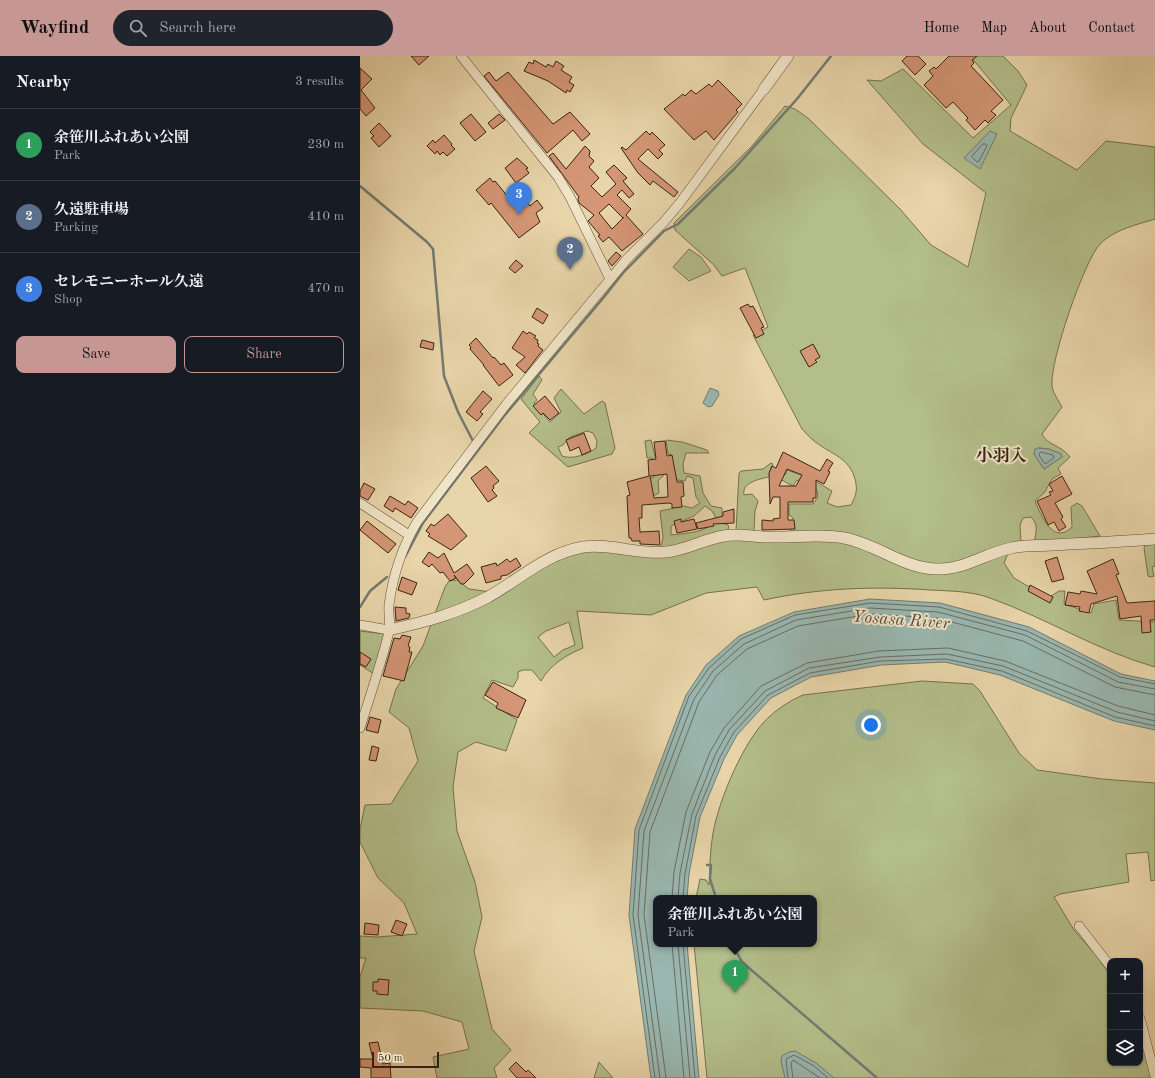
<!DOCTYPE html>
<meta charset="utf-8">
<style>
:root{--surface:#171b24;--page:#20242c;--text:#f1f3f6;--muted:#9ea1a6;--line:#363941;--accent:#c59692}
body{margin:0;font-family:"Old Standard TT","Noto Serif JP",serif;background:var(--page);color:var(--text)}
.controls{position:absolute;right:12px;bottom:12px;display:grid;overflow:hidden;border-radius:8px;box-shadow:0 1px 3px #0004}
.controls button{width:36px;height:36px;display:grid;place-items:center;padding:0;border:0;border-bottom:1px solid var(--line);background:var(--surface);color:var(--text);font:20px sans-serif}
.scale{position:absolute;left:12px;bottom:10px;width:67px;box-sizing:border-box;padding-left:4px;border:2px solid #3b2215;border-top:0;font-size:11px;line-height:14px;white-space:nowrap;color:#3b2215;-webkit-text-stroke:3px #f0e4c7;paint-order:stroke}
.you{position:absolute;left:511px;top:669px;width:14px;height:14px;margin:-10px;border:3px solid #fff;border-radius:50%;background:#1a73e8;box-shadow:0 0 0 6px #1a73e833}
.badge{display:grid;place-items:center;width:26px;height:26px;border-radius:50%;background:var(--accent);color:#fff;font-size:13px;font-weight:700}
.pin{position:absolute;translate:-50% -33px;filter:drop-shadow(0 1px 2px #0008)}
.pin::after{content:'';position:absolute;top:21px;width:14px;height:12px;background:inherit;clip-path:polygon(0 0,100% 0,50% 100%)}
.popup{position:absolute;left:293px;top:839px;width:164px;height:52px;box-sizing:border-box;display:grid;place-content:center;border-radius:8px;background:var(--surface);filter:drop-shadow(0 1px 3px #0005);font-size:13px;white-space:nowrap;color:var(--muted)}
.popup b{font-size:15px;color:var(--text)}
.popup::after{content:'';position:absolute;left:50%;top:100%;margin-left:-8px;border:8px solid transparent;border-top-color:var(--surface)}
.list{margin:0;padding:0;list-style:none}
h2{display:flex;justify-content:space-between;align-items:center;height:52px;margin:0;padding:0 16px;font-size:17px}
h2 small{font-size:13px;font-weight:400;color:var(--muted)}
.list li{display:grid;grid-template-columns:26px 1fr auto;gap:12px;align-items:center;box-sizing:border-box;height:72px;padding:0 16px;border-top:1px solid var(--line)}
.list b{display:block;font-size:15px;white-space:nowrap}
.list p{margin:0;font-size:13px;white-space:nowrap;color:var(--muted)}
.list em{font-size:13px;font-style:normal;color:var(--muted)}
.actions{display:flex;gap:8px;padding:12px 16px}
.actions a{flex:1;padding:9px 0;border:1px solid var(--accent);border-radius:8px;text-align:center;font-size:14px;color:var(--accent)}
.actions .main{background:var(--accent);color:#111}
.icon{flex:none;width:22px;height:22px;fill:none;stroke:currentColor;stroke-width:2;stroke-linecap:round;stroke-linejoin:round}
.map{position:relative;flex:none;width:795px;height:1022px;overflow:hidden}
header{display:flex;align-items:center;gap:24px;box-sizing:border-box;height:56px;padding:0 20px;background:var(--accent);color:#111}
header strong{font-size:19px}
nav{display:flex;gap:22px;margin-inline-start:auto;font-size:14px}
.search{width:280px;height:36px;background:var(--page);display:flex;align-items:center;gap:10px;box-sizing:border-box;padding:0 14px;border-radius:22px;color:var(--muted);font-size:15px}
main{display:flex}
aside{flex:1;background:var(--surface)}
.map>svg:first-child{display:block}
.green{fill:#b3be8a;stroke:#777050;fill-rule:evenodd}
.water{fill:#99b7b0;stroke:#737b72}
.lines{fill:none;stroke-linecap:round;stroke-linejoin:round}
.shore{stroke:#6a6c62;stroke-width:1}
.stream{stroke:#737b72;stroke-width:2.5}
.building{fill:#d49675;stroke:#3b2215;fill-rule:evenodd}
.minor-casing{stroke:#664f3a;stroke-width:10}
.tertiary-casing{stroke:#664f3a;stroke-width:12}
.minor{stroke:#f0e4c7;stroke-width:9}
.tertiary{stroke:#f0e4c7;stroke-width:11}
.labels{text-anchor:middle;stroke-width:4;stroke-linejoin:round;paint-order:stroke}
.neighbourhood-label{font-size:17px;font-weight:bold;fill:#3b2215;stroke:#f0e4c7}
.water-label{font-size:17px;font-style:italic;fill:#52473c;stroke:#f0e4c7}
</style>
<header>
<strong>Wayfind</strong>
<div class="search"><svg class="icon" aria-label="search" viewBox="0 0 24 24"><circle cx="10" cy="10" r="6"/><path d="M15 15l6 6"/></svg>Search here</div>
<nav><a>Home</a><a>Map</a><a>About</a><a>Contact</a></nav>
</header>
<main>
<aside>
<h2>Nearby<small>3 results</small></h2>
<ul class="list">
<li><span class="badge" style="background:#2e9e5b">1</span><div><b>余笹川ふれあい公園</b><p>Park</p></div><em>230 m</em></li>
<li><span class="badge" style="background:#5c6f8a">2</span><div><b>久遠駐車場</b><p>Parking</p></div><em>410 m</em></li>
<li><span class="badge" style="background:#3f7fe0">3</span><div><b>セレモニーホール久遠</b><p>Shop</p></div><em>470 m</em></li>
</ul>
<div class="actions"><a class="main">Save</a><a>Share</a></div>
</aside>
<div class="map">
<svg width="795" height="1022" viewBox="0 0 795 1022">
<rect width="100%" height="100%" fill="#e8d5a9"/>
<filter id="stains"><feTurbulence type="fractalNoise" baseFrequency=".005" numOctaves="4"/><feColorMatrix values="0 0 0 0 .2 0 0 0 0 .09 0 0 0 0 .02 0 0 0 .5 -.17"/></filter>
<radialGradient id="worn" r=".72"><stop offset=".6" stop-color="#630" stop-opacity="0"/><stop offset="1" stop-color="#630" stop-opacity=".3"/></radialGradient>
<path class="green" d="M 610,0 L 643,0 L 658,15 L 667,29 L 651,62 L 650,75 L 717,114 L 746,85 L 795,91 L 795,163 C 776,169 755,173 740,188 C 724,205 690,305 692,329 C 692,336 699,345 702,351 L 682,378 C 687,389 701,389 710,401 L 698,412 L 701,418 L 692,423 L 685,436 L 675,445 C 681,459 693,490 712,471 L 711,451 L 717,447 L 722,450 L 740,480 L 674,487 C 676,477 679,469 671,461 L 663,462 L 660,469 L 661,487 L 652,488 L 644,507 L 654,522 L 688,542 L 699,535 L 705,535 L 704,548 L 731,557 L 734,548 L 756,544 L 759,564 L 795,566 L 795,611 C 738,595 686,562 630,542 C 611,535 590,535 570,534 C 514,530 459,532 404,544 L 397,531 L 346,537 L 291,559 L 217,555 L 223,592 C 206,599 190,609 181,625 L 172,614 L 163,614 L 158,616 L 158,622 L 153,631 L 132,624 L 123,642 L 157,664 L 146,695 L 116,686 L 98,696 L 93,731 L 97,775 L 115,826 L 122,861 L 114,895 L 132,973 L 151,994 L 134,1012 L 137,1022 L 77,1022 L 73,1001 L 109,993 L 102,966 L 63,955 L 0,952 L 0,921 L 6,902 L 0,902 L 0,880 L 17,881 L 57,878 L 44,847 L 18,822 L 0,786 L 0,773 L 5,749 L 31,748 L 58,705 L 49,672 L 29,656 L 36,633 L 63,590 L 85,531 L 89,525 L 97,524 L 109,533 L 131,536 L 189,505 L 230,494 L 300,500 L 303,481 L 300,455 L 324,450 L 332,452 L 340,447 L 336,441 L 333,422 L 327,420 L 325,425 L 317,424 L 312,416 L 306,417 L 298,425 L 299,437 L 293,440 L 289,423 L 294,421 L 292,402 L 287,402 L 285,385 L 291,384 L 296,404 L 312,409 L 311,398 L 308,398 L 306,384 L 322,386 L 347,394 L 349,397 L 326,397 L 323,408 L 324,417 L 340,420 L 343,437 L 351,450 L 362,452 L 362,467 L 368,469 L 369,472 L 366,475 L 425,483 L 434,469 L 433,462 L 429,459 L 429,448 L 453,448 L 458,441 L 457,434 L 437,424 L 433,430 L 414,420 C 404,422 381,425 384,439 L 392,438 L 398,445 L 395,455 L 394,475 L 376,475 L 379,417 L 381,415 L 403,413 L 411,407 L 413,408 L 410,415 L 425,419 L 427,414 L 450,422 L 472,435 L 467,447 L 477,451 L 491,449 C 497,438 498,432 494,420 C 487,400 468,397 453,384 C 449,381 446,377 442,373 L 393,279 L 408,271 L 385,212 L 362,220 L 354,209 L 315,174 L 314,167 L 392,90 L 425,50 L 435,53 L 448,62 L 540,153 L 571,189 L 608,211 L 626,137 L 563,88 L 507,24 L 521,25 L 543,13 L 613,82 L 651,49 ZM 678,392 L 689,393 L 701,398 L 702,401 L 684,413 L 674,398 ZM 345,450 L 352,455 L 356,462 C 350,477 326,477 311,479 L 311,470 L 334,460 ZM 209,566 L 215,589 L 203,594 L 194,601 L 178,581 L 186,575 Z
M 329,193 L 341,201 L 351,215 L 329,225 L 313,211 Z
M 179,320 L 182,324 L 173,338 L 177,344 L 174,347 L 190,366 L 201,356 L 194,342 L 201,333 L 224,358 L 242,345 L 245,347 L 255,392 L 252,398 L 208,411 L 169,377 L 180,366 L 161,343 ZM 227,375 L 233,377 L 237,385 L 236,392 C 229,398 212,404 202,400 L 198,391 L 203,389 L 210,381 Z
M 795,488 L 795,510 L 792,511 L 794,520 L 791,521 L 788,520 L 784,492 L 785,489 Z
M 0,575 L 25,578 L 14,618 L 0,609 Z
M 562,625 L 613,628 L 620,635 L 659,697 L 677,714 L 742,723 L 795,727 L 795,824 L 791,825 L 788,796 L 766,798 L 769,826 L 700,838 L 694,841 L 714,874 L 736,899 L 750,919 L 750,1007 L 780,1007 L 780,979 L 792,1022 L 347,1022 L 334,888 L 454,888 L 454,842 L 336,842 L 340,823 L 346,824 L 349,829 C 350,812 350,794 353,777 C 359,744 381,692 403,667 C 414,655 429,645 443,639 Z
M 239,1006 L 253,1022 L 234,1022 Z"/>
<path class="water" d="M 630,75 L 637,78 L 620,113 L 604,102 Z
M 350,332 L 358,335 L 359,339 L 352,350 L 348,351 L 343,347 Z
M 678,392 L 689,393 L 701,398 L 702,401 L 684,413 L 674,398 L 675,393 Z
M 510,543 L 580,547 L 669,571 L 761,618 L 795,625 L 795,674 L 754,665 L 640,619 L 585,606 L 521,609 L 451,621 L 411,642 L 377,679 L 364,703 L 340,761 L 329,818 L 327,842 L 296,842 L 296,888 L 327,888 L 339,1022 L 291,1022 L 269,859 L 275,773 L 326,639 L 346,609 L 379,580 L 434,556 Z
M 435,995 L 456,1007 L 474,1022 L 425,1022 L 421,1005 L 422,1000 L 429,996 Z"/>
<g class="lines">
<path class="shore" d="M 623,88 L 626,88 L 627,90 L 619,105 L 617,106 L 612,101 Z
M 681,396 L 693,399 L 694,402 L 685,408 L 679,399 Z
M 312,842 L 314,816 L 326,756 L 350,696 L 364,672 L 401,630 L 447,607 L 519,595 L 588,592 L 645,605 L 758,650 L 795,659
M 318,842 L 320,817 L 332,758 L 355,699 L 369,674 L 405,635 L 449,612 L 520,601 L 587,598 L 643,610 L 757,656 L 795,665
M 323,842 L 325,818 L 336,760 L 360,701 L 374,676 L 408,639 L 450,617 L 520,605 L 586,603 L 642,615 L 755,661 L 795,670
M 312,888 L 324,1022
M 318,888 L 330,1022
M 323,888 L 335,1022
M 295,1022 L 273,859 L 279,774 L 329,640 L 349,612 L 381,583 L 435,559 L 510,547 L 579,551 L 667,575 L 760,621 L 795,628
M 300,1022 L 278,859 L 284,775 L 334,643 L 353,615 L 384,588 L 436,564 L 510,552 L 578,556 L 665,579 L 758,626 L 795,633
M 306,1022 L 284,859 L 290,776 L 339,646 L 357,619 L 387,593 L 438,570 L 510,558 L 577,562 L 663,585 L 755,631 L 795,639
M 428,1022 L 426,1003 L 434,999 L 454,1010 L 468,1022
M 433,1022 L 431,1007 L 433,1004 L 460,1022"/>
<path class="stream" d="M 0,130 L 67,186 L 73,193 L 84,320 L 98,356 L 114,387
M 45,501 L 63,467 L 144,360 L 244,241 L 263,217 L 304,175 L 318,168 L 375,112 L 437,43 L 471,0
M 0,551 L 10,535 L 27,521
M 347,809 L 351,809 L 350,823 L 356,842
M 372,888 L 382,906 L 517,1022"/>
</g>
<path class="building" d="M 51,0 L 69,0 L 59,9 Z
M 547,0 L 558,0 L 566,8 L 555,19 L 542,5 Z
M 589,0 L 617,0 L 612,4 L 614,7 L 611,10 L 643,44 L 631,55 L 636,59 L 628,67 L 625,64 L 615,74 L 606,64 L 608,62 L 593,46 L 586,52 L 564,29 L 573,20 L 569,15 L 574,11 L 576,13 Z
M 174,4 L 186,11 L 188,8 L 193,11 L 196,5 L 204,10 L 201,14 L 212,21 L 209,26 L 214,29 L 210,36 L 207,34 L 206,37 L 188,25 L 164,15 L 169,6 L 173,8 Z
M 0,12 L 12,23 L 1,34 L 15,52 L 6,60 L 0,53 Z
M 129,16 L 136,25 L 148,16 L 193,68 L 210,56 L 230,78 L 222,85 L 213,74 L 187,97 L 124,20 Z
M 358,24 L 382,48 L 376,54 L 378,56 L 354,84 L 346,75 L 334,84 L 304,53 L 323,38 L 325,40 L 331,34 L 336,38 L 349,28 L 352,31 Z
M 111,58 L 126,76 L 115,85 L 100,67 Z
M 139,58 L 145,64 L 133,73 L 128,67 Z
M 19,67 L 31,80 L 19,91 L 11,82 L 14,80 L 10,76 Z
M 286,75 L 290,79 L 292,76 L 305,89 L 299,94 L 303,98 L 298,103 L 288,93 L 278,103 L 318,136 L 314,141 L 293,125 L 290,129 L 278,117 L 261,92 L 262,91 L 266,94 Z
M 84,79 L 92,88 L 91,89 L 95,93 L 87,100 L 83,96 L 80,99 L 77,95 L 75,98 L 67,90 L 73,84 L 75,87 Z
M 225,90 L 230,95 L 229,100 L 234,105 L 229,111 L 239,122 L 231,130 L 242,141 L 256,128 L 246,116 L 254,109 L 267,122 L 263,125 L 274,138 L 269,142 L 262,134 L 257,139 L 271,153 L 266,159 L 283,178 L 262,195 L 249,181 L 243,186 L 238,180 L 240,179 L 228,165 L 234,159 L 219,147 L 218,143 L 219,141 L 189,100 L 193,97 L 206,113 ZM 249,148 L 263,162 L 264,161 L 252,173 L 239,157 Z
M 157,102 L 168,112 L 166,113 L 169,117 L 156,127 L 145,112 Z
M 130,122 L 133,126 L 135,125 L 149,142 L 158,135 L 170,150 L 177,144 L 183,152 L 176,157 L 180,166 L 159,182 L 131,147 L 129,149 L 116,134 Z
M 256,196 L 261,200 L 252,210 L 248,205 Z
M 156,204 L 163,210 L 155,217 L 149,212 Z
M 388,248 L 390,251 L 393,250 L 404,271 L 401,272 L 404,278 L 396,282 L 380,252 Z
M 177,252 L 188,259 L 183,268 L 172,261 Z
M 163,275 L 167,278 L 169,276 L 176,280 L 174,282 L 178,284 L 177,287 L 179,288 L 178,290 L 183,294 L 165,317 L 156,309 L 165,301 L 152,292 Z
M 116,282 L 133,302 L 134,301 L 141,309 L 144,307 L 153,319 L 139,330 L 123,309 L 124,309 L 110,293 L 111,291 L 109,289 Z
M 62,284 L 74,287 L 73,294 L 60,291 Z
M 453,288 L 460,301 L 455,304 L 457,306 L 449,311 L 440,295 Z
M 123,335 L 132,343 L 120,356 L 123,358 L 117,365 L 106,356 Z
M 185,340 L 199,357 L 190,364 L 183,357 L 181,359 L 173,350 Z
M 224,377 L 231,395 L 222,399 L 219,391 L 210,395 L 206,384 Z
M 305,385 L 307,400 L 312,399 L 317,426 L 323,426 L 324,440 L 321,441 L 322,451 L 312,452 L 312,448 L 309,447 L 282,449 L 282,462 L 279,462 L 280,476 L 299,475 L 300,489 L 280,488 L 280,485 L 272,485 L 271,482 L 269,482 L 267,440 L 270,439 L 267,426 L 289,420 L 288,404 L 296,403 L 294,386 ZM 307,418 L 308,441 L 294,442 L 290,420 Z
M 423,396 L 460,415 L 467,403 L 473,407 L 468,415 L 470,416 L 464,428 L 456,424 L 456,442 L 453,442 L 453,446 L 428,446 L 428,464 L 434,464 L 435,473 L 402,474 L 402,464 L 413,465 L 413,463 L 420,462 L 420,441 L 413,441 L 410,448 L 409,417 L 412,410 L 416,412 ZM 427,413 L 442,419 L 436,430 L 419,430 Z
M 126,410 L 139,425 L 133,430 L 134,432 L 132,434 L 137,440 L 128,446 L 111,422 Z
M 702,420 L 712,438 L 695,447 L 703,461 L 701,463 L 706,471 L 699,475 L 694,466 L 688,469 L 677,445 L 691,439 L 689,436 L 693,435 L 689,428 Z
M 4,427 L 15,433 L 8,444 L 0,440 L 0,435 Z
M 30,440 L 45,449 L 48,445 L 58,452 L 51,462 L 35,452 L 33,456 L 24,450 Z
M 374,453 L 374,467 L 353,468 L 354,470 L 338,473 L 336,467 L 363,460 L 363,456 Z
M 88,458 L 107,480 L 91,494 L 68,480 L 70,478 L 66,475 L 71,468 L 74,470 Z
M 321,463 L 321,466 L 334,463 L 337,473 L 317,477 L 314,465 Z
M 7,465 L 36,488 L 28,497 L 0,474 Z
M 69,496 L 78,502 L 84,497 L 94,517 L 107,508 L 114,518 L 104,528 L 101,528 L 94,519 L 96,522 L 90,525 L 83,516 L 80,517 L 72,508 L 69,511 L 62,506 Z
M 697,501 L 704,523 L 692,526 L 685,505 Z
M 156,502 L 161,510 L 147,519 L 141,520 L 141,523 L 126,527 L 121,511 L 136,507 L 137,510 L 147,503 L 150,506 Z
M 753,503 L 759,518 L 756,519 L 767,547 L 795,545 L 795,564 L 790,564 L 791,576 L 782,577 L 781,560 L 760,563 L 757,540 L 731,548 L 729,557 L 719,555 L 720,551 L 705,549 L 708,536 L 720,538 L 721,535 L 737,538 L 727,515 Z
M 42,521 L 57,527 L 52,539 L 38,534 Z
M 670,529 L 693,541 L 690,547 L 668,535 Z
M 35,551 L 46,552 L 46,557 L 50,558 L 49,562 L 36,565 Z
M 42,579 L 51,581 L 48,590 L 50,591 L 49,596 L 52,596 L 44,625 L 23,620 L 34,582 L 40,583 Z
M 0,596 L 11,603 L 6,611 L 0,608 Z
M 133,626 L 166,644 L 158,662 L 136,652 L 138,647 L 125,639 Z
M 10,661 L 21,664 L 18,677 L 6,674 Z
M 12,690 L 19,692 L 16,705 L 9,704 Z
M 36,864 L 47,868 L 42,880 L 31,876 Z
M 5,867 L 19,869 L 18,879 L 4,878 Z
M 18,923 L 29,924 L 28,939 L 17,938 L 17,935 L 13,935 L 13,926 L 18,926 Z
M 18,986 L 23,1008 L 30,1007 L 31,1022 L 11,1022 L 11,1012 L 0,1011 L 0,1003 L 13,1003 L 9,987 Z
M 156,1006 L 166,1016 L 168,1014 L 176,1022 L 157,1022 L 149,1013 Z"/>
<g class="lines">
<g class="minor-casing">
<path id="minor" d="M 101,0 L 198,121 L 210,141 L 250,223
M 0,447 L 49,479
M 0,569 L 29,574
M 0,672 C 10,640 21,608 29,576 C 31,567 28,558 29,549 C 33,518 41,493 57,466 L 148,346 L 267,203 L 303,167 L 319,148 L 404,33
M 719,870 L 750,910
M 780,962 L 795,1020"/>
</g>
<g class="tertiary-casing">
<path id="tertiary" d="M 404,33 L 428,0
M 29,574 C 65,566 95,558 128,541 C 160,523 185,498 223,491 C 251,487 278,499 306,496 C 327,494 344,483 364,480 C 378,477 394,481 408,481 C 433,482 459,477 484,482 C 517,488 544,513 578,513 C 603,514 627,497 651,492 C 664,489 678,490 691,489 C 726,487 760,486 795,483"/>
</g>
<use href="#minor" class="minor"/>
<use href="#tertiary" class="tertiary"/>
</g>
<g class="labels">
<g class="neighbourhood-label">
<text x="641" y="405">小羽入</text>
</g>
<g class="water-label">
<text transform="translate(541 563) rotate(4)" y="6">Yosasa River</text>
</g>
</g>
<rect width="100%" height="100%" filter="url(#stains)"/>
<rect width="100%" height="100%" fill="url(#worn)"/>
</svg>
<div class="controls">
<button>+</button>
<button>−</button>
<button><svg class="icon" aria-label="layers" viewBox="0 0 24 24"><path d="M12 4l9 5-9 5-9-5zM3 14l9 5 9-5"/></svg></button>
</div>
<div class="scale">50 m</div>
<div class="you"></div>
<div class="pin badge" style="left:375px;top:937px;background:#2e9e5b">1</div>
<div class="popup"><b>余笹川ふれあい公園</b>Park</div>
<div class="pin badge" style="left:210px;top:214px;background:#5c6f8a">2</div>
<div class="pin badge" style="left:159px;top:159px;background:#3f7fe0">3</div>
</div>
</main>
